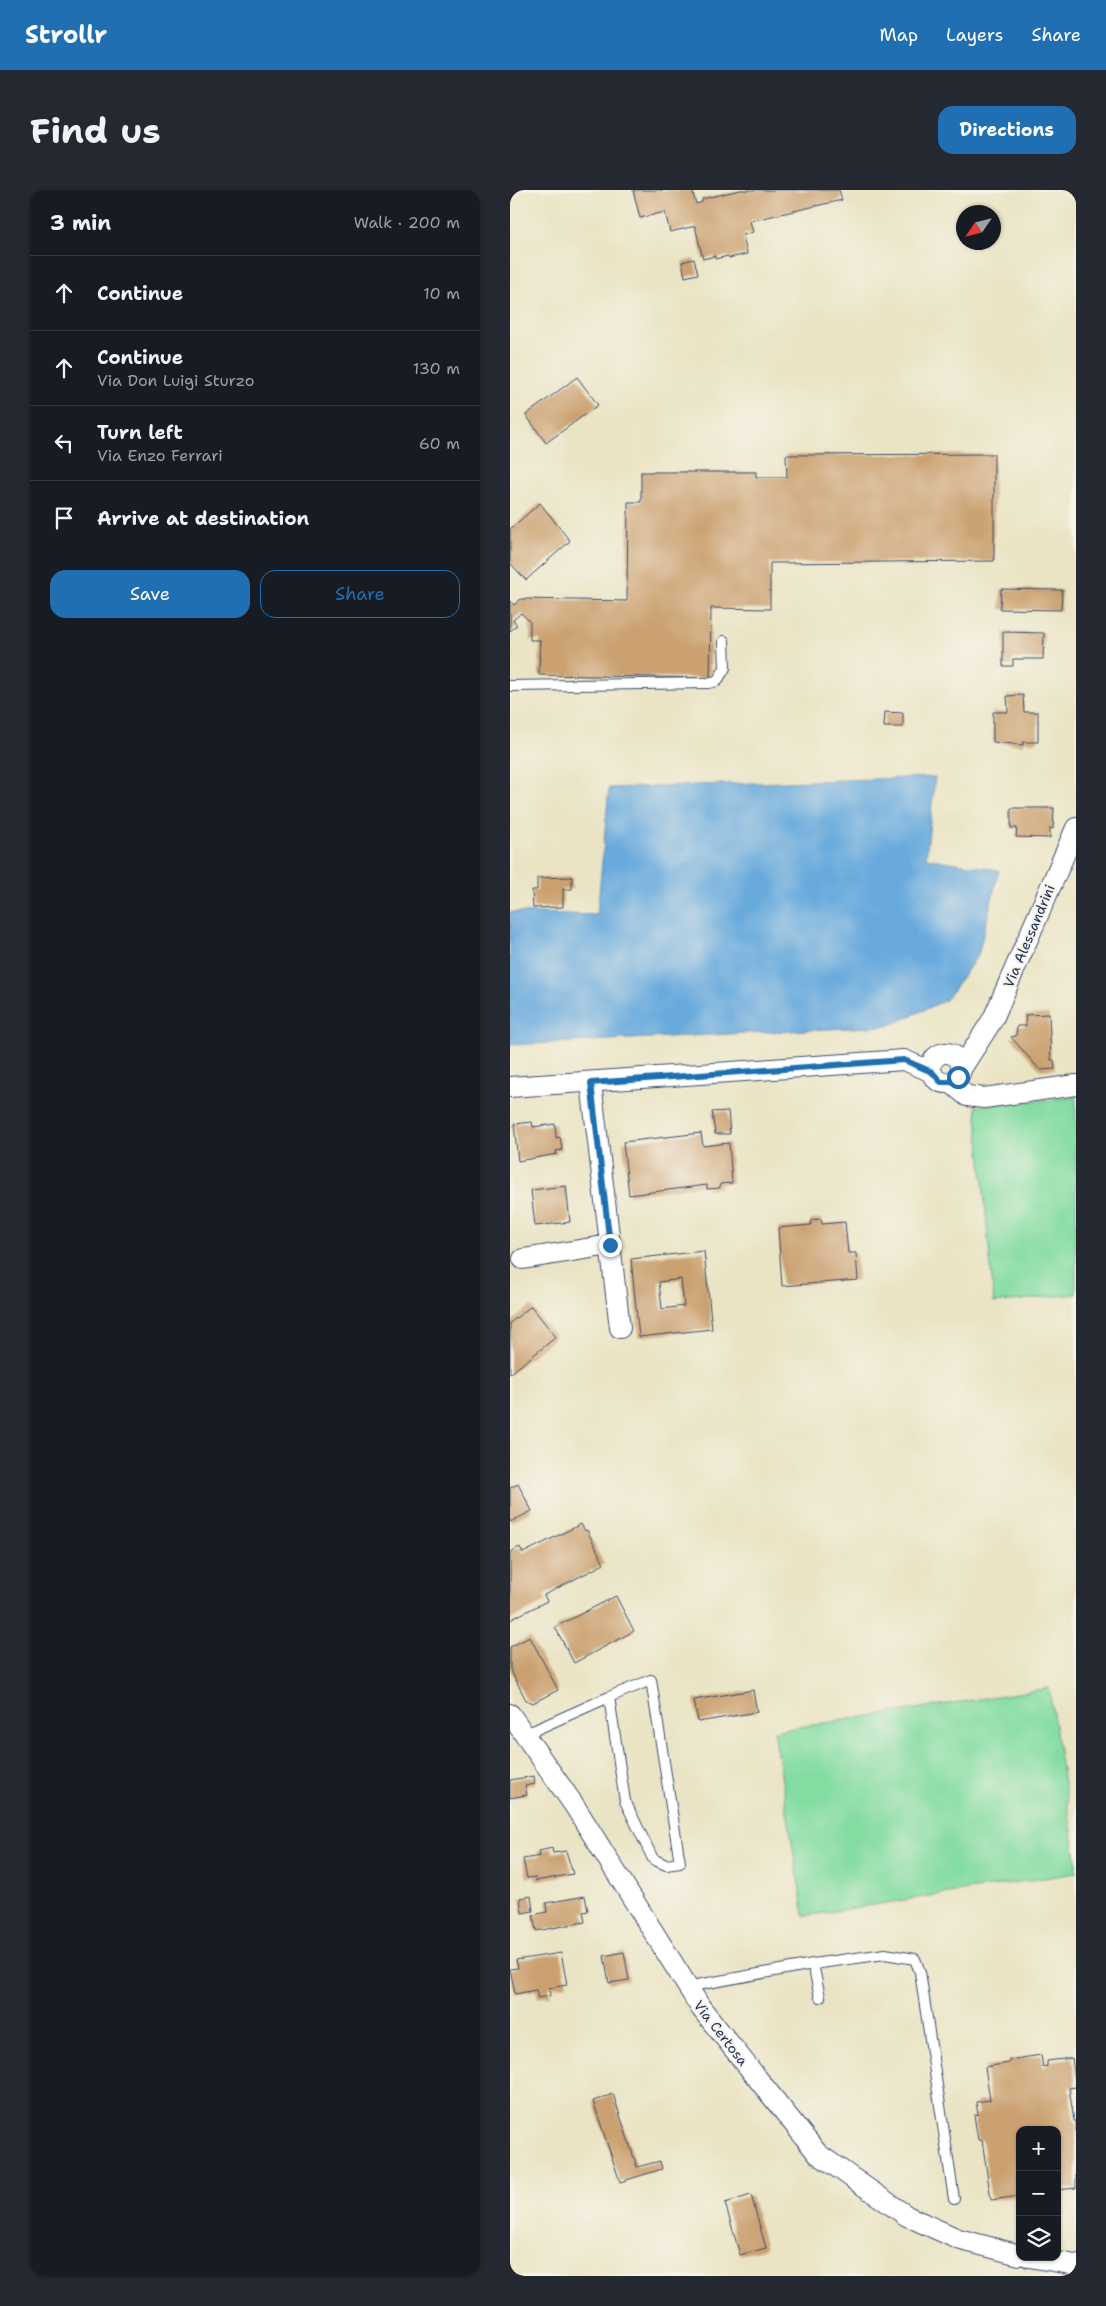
<!DOCTYPE html>
<meta charset="utf-8">
<style>
:root{--surface:#171b24;--page:#242831;--text:#f1f3f6;--muted:#9ea1a6;--line:#363941;--accent:#1f6fb2}
body{margin:0;font-family:"Shantell Sans",sans-serif;background:var(--page);color:var(--text)}
.controls{position:absolute;right:15px;bottom:15px;display:grid;overflow:hidden;border-radius:10px;box-shadow:0 1px 4px #0004}
.controls button{width:45px;height:45px;display:grid;place-items:center;padding:0;border:0;border-bottom:1px solid var(--line);background:var(--surface);color:var(--text);font:25px sans-serif}
.compass{position:absolute;left:446px;top:15px;width:45px;height:45px;border-radius:50%;background:var(--surface);box-shadow:0 1px 4px #0004;rotate:235deg}
.stop{position:absolute;width:15px;height:15px;margin:-11px;border:4px solid #1f6fb2;border-radius:50%;background:#fff}
.stop.end{background:#1f6fb2;border-color:#fff;box-shadow:0 1px 5px #0008}
.list{margin:0;padding:0;list-style:none}
h2{display:flex;justify-content:space-between;align-items:center;height:65px;margin:0;padding:0 20px;font-size:21px}
h2 small{font-size:16px;font-weight:400;color:var(--muted)}
.list li{display:grid;grid-template-columns:32px 1fr auto;gap:15px;align-items:center;box-sizing:border-box;height:75px;padding:0 20px;border-top:1px solid var(--line)}
.list b{display:block;font-size:19px;white-space:nowrap}
.list p{margin:0;font-size:16px;white-space:nowrap;color:var(--muted)}
.list em{font-size:16px;font-style:normal;color:var(--muted)}
.actions{display:flex;gap:10px;padding:15px 20px}
.actions a{flex:1;padding:11px 0;border:1px solid var(--accent);border-radius:15px;text-align:center;font-size:18px;color:var(--accent)}
.actions .main{background:var(--accent);color:#fff}
.icon{flex:none;width:28px;height:28px;fill:none;stroke:currentColor;stroke-width:2;stroke-linecap:round;stroke-linejoin:round}
.map{position:relative;flex:none;width:566px;height:2086px;overflow:hidden;border-radius:15px}
header{display:flex;align-items:center;gap:30px;box-sizing:border-box;height:70px;padding:0 25px;background:var(--accent);color:#fff}
header strong{font-size:24px}
nav{display:flex;gap:28px;margin-inline-start:auto;font-size:18px}
.intro{display:flex;align-items:center;justify-content:space-between;box-sizing:border-box;height:120px;padding:0 30px}
h1{margin:0;font-size:35px}
.button{padding:12px 22px;border-radius:15px;background:var(--accent);color:#fff;font-size:18px;font-weight:700}
main{display:flex;gap:30px;padding:0 30px}
aside{flex:1;background:var(--surface);border-radius:15px;box-shadow:0 1px 4px #0004}
.map>svg:first-child{display:block}
.green{fill:#83dca2;stroke:#4f8680}
.water{fill:#69aadd;stroke:#426c9e}
.building{fill:#cba171;fill-rule:evenodd}
.lines{fill:none;stroke-linecap:round;stroke-linejoin:round}
.lane-casing{stroke:#3a4a6d;stroke-width:12}
.street-casing{stroke:#3a4a6d;stroke-width:22}
.lane{stroke:#fff;stroke-width:10}
.street{stroke:#fff;stroke-width:20}
.route{stroke:#1f6fb2;stroke-width:6}
.labels{text-anchor:middle;stroke-width:4;stroke-linejoin:round;paint-order:stroke}
.street-label{font-size:14px;fill:#1b2f5e;stroke:#f7f3e8}
</style>
<header>
<strong>Strollr</strong>
<nav><a>Map</a><a>Layers</a><a>Share</a></nav>
</header>
<div class="intro"><h1>Find us</h1><a class="button">Directions</a></div>
<main>
<aside>
<h2>3 min<small>Walk · 200 m</small></h2>
<ul class="list">
<li><svg class="icon" aria-label="ahead" viewBox="0 0 24 24"><path d="M12 20V5M6 11l6-6 6 6"/></svg><div><b>Continue</b></div><em>10 m</em></li>
<li><svg class="icon" aria-label="ahead" viewBox="0 0 24 24"><path d="M12 20V5M6 11l6-6 6 6"/></svg><div><b>Continue</b><p>Via Don Luigi Sturzo</p></div><em>130 m</em></li>
<li><svg class="icon" aria-label="left" viewBox="0 0 24 24"><path d="M17 20v-9H6M10 6l-5 5 5 5"/></svg><div><b>Turn left</b><p>Via Enzo Ferrari</p></div><em>60 m</em></li>
<li><svg class="icon" aria-label="arrive" viewBox="0 0 24 24"><path d="M6 21V4h12l-3 4 3 4H6"/></svg><div><b>Arrive at destination</b></div></li>
</ul>
<div class="actions"><a class="main">Save</a><a>Share</a></div>
</aside>
<div class="map">
<svg width="566" height="2086" viewBox="0 0 566 2086">
<rect width="100%" height="100%" fill="#f7f3e8"/>
<filter id="ink" filterUnits="userSpaceOnUse"><feTurbulence type="fractalNoise" baseFrequency=".02" numOctaves="2"/><feDisplacementMap in="SourceGraphic" scale="10" xChannelSelector="R" yChannelSelector="G"/><feConvolveMatrix kernelMatrix="1 2 1 2 8 2 1 2 1" color-interpolation-filters="sRGB"/></filter>
<filter id="wash" filterUnits="userSpaceOnUse"><feTurbulence type="fractalNoise" baseFrequency=".0096" numOctaves="4" result="noise"/><feDisplacementMap in="SourceGraphic" scale="20" xChannelSelector="R" yChannelSelector="G"/><feGaussianBlur stdDeviation="1.12" result="paint"/><feColorMatrix in="noise" values="0 0 0 0 0 0 0 0 0 0 0 0 0 0 0 0 0 1.4 0 .05"/><feComposite in="paint" operator="in"/></filter>
<g filter="url(#wash)">
<rect width="100%" height="100%" fill="#eae4c4"/>
<path class="green" d="M 566,907 L 566,1104 L 484,1113 L 466,916 Z
M 539,1498 L 566,1668 L 566,1683 L 294,1726 L 264,1541 Z"/>
<path class="water" d="M 425,587 L 416,668 L 489,680 L 468,765 L 436,810 L 378,836 L 0,855 L 0,722 L 87,725 L 99,598 Z"/>
<g id="blocks">
<path class="building" d="M 123,0 L 182,0 L 186,14 L 192,12 L 192,9 L 230,0 L 329,0 L 332,10 L 240,31 L 243,42 L 233,45 L 237,64 L 219,68 L 218,66 L 205,69 L 205,66 L 193,69 L 185,36 L 160,42 L 155,22 L 130,28 Z
M 184,69 L 188,84 L 175,87 L 172,72 Z
M 67,187 L 88,215 L 36,253 L 16,225 Z
M 484,264 L 484,371 L 260,373 L 260,419 L 201,418 L 200,488 L 29,485 L 30,450 L 20,450 L 20,432 L 11,423 L 3,430 L 7,435 L 0,441 L 0,411 L 4,415 L 11,409 L 117,411 L 118,312 L 131,312 L 131,282 L 246,282 L 246,287 L 277,287 L 276,265 Z
M 30,313 L 60,351 L 16,390 L 0,373 L 0,339 Z
M 491,399 L 552,400 L 551,420 L 490,419 Z
M 493,442 L 534,443 L 533,469 L 503,469 L 503,476 L 493,476 Z
M 513,505 L 514,522 L 528,522 L 528,552 L 513,552 L 513,555 L 483,552 L 483,522 L 498,522 L 497,506 Z
M 375,522 L 393,523 L 393,537 L 374,537 Z
M 501,618 L 544,618 L 543,639 L 540,638 L 540,648 L 506,647 L 507,638 L 501,638 Z
M 62,687 L 62,699 L 53,699 L 53,717 L 23,718 L 22,700 L 27,700 L 27,688 Z
M 539,824 L 541,870 L 544,870 L 545,879 L 530,880 L 501,847 L 506,846 L 507,836 L 516,836 L 515,825 Z
M 218,921 L 220,944 L 205,944 L 202,922 Z
M 22,932 L 23,937 L 45,934 L 46,948 L 50,947 L 52,960 L 46,961 L 47,964 L 8,971 L 4,934 Z
M 191,943 L 193,956 L 219,953 L 222,993 L 210,994 L 210,998 L 197,999 L 197,995 L 119,1005 L 113,952 Z
M 56,996 L 60,1032 L 25,1036 L 21,1000 Z
M 311,1029 L 312,1034 L 335,1032 L 338,1063 L 346,1063 L 348,1090 L 272,1096 L 268,1038 L 301,1035 L 301,1030 Z
M 194,1061 L 202,1139 L 129,1147 L 121,1069 ZM 171,1089 L 174,1116 L 152,1119 L 149,1092 Z
M 21,1116 L 46,1147 L 0,1184 L 0,1133 Z
M 8,1294 L 22,1321 L 0,1332 L 0,1298 Z
M 71,1334 L 75,1341 L 77,1340 L 94,1374 L 34,1405 L 37,1411 L 0,1430 L 0,1362 L 10,1357 L 13,1363 Z
M 106,1406 L 124,1441 L 64,1473 L 45,1437 Z
M 20,1447 L 48,1500 L 23,1513 L 16,1510 L 0,1479 L 0,1457 Z
M 243,1500 L 247,1522 L 188,1532 L 184,1510 Z
M 24,1586 L 25,1594 L 15,1596 L 17,1605 L 0,1608 L 0,1590 Z
M 42,1658 L 43,1663 L 56,1661 L 63,1684 L 26,1691 L 25,1687 L 17,1688 L 13,1669 L 30,1666 L 29,1661 Z
M 21,1706 L 23,1721 L 12,1723 L 10,1708 Z
M 75,1706 L 78,1721 L 73,1722 L 75,1732 L 26,1741 L 23,1725 L 37,1722 L 36,1713 Z
M 114,1762 L 119,1790 L 99,1793 L 94,1766 Z
M 51,1763 L 57,1795 L 39,1798 L 40,1806 L 28,1808 L 26,1800 L 5,1804 L 0,1779 L 8,1778 L 6,1770 Z
M 531,1865 L 533,1877 L 537,1876 L 537,1871 L 562,1868 L 566,1897 L 559,1898 L 564,1931 L 566,1931 L 566,1998 L 547,2000 L 547,1940 L 510,1940 L 510,2006 L 481,2010 L 472,1950 L 468,1950 L 464,1925 L 468,1924 L 466,1912 L 480,1910 L 475,1877 L 499,1873 L 499,1870 Z
M 103,1904 L 127,1977 L 150,1971 L 152,1979 L 110,1992 L 83,1911 Z
M 241,2005 L 256,2058 L 230,2065 L 215,2013 Z"/>
</g>
</g>
<g filter="url(#ink)">
<use href="#blocks" fill-opacity="0" stroke="#3a4a6d" stroke-width="1"/>
<g class="lines">
<g class="lane-casing">
<path id="lane" d="M 0,496 L 198,493 L 207,491 L 215,478 L 214,451
M 16,1544 L 99,1507 L 115,1611 L 143,1669 L 156,1675 L 170,1673 L 141,1490 L 99,1507
M 303,1774 L 375,1764 L 405,1769 L 410,1782 L 444,2009
M 176,1797 L 303,1774 L 310,1807"/>
</g>
<g class="street-casing">
<path id="street" d="M421 878a15 15 0 1 1 30 0a15 15 0 1 1-30 0Z
M 451,879 L 483,829 L 566,638
M 440,892 L 457,906 L 474,908 L 566,895
M 81,893 L 110,1138
M 0,897 L 394,870 L 422,882
M 13,1069 L 100,1055
M 0,1524 L 64,1615 L 191,1818 L 308,1964 L 397,2026 L 448,2049 L 510,2065
M 519,2067 L 566,2075"/>
</g>
<use href="#lane" class="lane"/>
<use href="#street" class="street"/>
</g>
</g>
<g class="lines" filter="url(#ink)">
<path class="route" d="M 100,1055 L 81,893 L 394,870 L 422,882 L 431,892 L 440,892 L 448,887"/>
</g>
<g class="labels">
<g class="street-label">
<text transform="translate(519 746) rotate(-67)" y="5">Via Alessandrini</text>
<text transform="translate(211 1843) rotate(52)" y="5">Via Certosa</text>
</g>
</g>
</svg>
<div class="controls">
<button>+</button>
<button>−</button>
<button><svg class="icon" aria-label="layers" viewBox="0 0 24 24"><path d="M12 4l9 5-9 5-9-5zM3 14l9 5 9-5"/></svg></button>
</div>
<svg class="compass" viewBox="-18 -18 36 36"><path d="M0-13l5 13h-10z" fill="#e53935"/><path d="M0 13l5-13h-10z" fill="#9ea1a6"/></svg>
<div class="stop" style="left:448px;top:887px"></div>
<div class="stop end" style="left:100px;top:1055px"></div>
</div>
</main>
